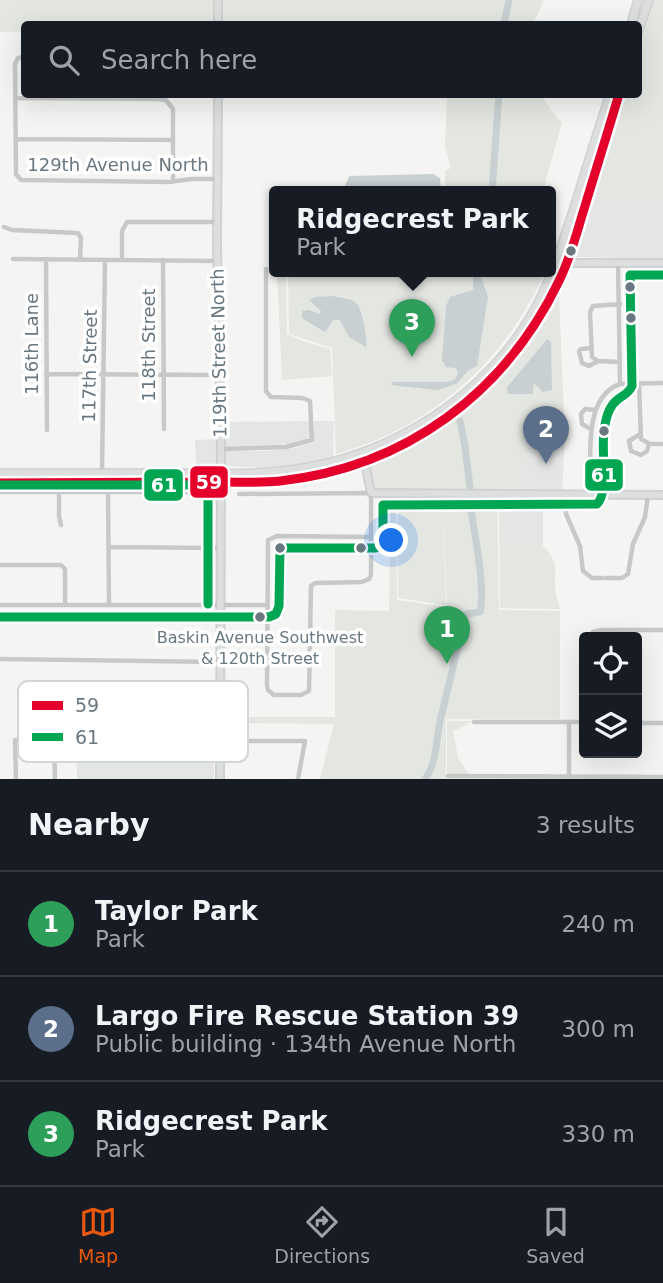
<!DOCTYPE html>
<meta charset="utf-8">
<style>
:root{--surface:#171b24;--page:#242831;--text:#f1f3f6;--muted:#9ea1a6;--line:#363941;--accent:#ea580c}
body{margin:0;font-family:"DejaVu Sans",sans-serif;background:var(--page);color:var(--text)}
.controls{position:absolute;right:21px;bottom:21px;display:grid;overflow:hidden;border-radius:7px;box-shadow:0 7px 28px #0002}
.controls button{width:63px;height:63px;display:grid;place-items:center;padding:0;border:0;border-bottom:2px solid var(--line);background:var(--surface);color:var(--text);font:35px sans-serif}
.you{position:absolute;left:392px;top:541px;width:24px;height:24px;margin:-18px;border:5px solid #fff;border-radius:50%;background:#1a73e8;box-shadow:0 0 0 10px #1a73e833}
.badge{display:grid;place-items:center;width:46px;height:46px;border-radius:50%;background:var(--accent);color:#fff;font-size:23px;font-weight:700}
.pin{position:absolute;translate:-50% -58px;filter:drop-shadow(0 2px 4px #0008)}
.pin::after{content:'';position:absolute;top:37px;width:24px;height:21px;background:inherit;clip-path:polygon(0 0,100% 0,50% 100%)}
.popup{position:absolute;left:269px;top:186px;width:287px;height:91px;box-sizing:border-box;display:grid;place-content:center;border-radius:7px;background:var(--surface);filter:drop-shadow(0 2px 5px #0005);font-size:23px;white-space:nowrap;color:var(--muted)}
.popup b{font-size:26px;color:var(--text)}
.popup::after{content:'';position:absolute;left:50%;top:100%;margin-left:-14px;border:14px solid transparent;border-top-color:var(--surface)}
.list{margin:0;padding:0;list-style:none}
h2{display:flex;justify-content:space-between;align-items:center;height:91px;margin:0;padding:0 28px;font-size:30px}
h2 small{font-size:23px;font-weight:400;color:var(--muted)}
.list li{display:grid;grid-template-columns:46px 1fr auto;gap:21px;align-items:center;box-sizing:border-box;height:105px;padding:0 28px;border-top:2px solid var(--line)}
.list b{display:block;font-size:26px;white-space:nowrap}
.list p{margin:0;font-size:23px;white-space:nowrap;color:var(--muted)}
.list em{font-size:23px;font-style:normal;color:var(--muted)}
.icon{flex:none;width:38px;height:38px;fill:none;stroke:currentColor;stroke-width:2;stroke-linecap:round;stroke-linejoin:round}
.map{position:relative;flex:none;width:663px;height:779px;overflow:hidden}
.search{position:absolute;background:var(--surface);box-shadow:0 7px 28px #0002;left:21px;right:21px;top:21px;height:77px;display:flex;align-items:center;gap:18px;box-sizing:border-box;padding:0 24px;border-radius:7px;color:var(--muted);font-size:26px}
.sheet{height:406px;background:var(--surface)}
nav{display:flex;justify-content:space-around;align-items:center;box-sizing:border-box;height:98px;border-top:2px solid var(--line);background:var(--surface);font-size:19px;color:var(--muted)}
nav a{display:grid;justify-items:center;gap:4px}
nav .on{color:var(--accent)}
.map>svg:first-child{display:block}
.built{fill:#e4e6e6}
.green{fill:#e3e6e1;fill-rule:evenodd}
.water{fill:#c8d0d2}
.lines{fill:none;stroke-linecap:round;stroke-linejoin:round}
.river{stroke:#c8d0d2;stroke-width:7}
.secondary-casing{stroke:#d0d1d1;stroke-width:10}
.primary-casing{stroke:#d0d1d1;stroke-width:10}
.street{stroke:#c7c9c9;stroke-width:4.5}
.secondary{stroke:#dddede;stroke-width:6}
.primary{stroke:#dddede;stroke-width:7}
.bus-1-casing{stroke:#fff;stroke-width:14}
.bus-2-casing{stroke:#fff;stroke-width:14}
.bus-1{stroke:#e4002b;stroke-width:9}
.bus-2{stroke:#00a651;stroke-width:9}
.bus-dot{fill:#687780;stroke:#fff;stroke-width:2.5}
.labels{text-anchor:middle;stroke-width:7;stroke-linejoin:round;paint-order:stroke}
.bus-label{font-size:16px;fill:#687780;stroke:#fff}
.street-label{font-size:18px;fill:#687780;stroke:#fff}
.key{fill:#fff;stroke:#d2d6d9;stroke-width:2}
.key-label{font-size:19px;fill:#687780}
.line-badge{stroke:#fff;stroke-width:2.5}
.badge-label{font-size:19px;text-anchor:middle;font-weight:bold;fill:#fff}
</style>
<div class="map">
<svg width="663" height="779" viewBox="0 0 663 779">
<rect width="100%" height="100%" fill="#f4f4f3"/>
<path class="built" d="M 663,198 L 663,259 L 574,257 L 590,200 Z
M 310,421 L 310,439 L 294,444 L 223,447 L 222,422 Z
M 314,421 L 334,421 L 333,459 L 276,468 L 222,466 L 223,451 L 268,451 L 295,448 L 313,443 Z
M 218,439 L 218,466 L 196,467 L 195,440 Z
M 530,439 L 565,439 L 562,491 L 501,491 L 519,489 Z
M 501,495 L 543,495 L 543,546 L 503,547 Z
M 214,717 L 214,779 L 77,779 L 76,719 Z"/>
<path class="green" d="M 0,0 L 217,0 L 216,24 L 24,24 L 24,32 L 0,32 Z
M 220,0 L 544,0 L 533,24 L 220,24 Z
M 653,0 L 663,0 L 663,198 L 590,200 L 623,95 L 638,94 L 639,45 Z
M 447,95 L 541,95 L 556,117 L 562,122 L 543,191 L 445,191 L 445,171 L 451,168 L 445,146 Z
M 277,271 L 286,271 L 287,334 L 302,341 L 330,349 L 332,376 L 282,380 Z
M 288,271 L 545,271 C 540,285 532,297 525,310 C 483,381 415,432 336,454 L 332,348 L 289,334 Z
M 559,297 L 565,439 L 530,439 L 519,490 L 373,490 L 369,466 C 381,462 392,455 403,449 C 469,416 525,364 559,297 ZM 547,339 L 551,342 L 541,390 L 536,383 L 533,383 L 534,391 L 507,387 Z
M 386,494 L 501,495 L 503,547 L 543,546 C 555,558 556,565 555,581 C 554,590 558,601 560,609 L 500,608 L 499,498 L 497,496 L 443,495 L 446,605 L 398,598 L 398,497 L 396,495 L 389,497 L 389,523 Z
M 391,496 L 396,496 L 397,600 L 447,607 L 443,496 L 497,498 L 499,610 L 560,611 L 560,719 L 446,719 L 446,779 L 320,779 L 334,724 L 224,723 L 224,717 L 335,717 L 335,610 L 389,611 Z
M 447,721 L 472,721 L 453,732 L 458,757 L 468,774 L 447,774 Z"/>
<path class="water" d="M 433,174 L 440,178 L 441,191 L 343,191 L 349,176 Z
M 473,271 L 479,271 L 488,297 L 477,366 L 469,370 L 456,384 L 437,390 L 391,385 L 392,382 L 446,382 C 453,381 456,380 458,373 L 456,368 L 446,367 L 442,360 L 446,306 L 450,297 L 473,290 Z
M 333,296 C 340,298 350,298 356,303 C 362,307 368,341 366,347 L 349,337 L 340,320 L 333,320 L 325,332 L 302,318 L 302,311 L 308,310 L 320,314 L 321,311 L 309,300 L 316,297 Z
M 547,339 L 551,342 L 552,390 L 543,392 L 534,383 L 533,394 L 508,394 L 507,387 Z"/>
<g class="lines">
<path class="river" d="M 504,24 L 509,0
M 492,191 L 499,94
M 460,421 L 465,446 L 470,488
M 425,779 C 437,763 436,740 440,721 C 449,685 457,649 466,614 L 480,612 C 486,585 473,527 469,497"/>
<g class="secondary-casing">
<path id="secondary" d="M 218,24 L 218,0
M 218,94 L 217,243 L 221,449 L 220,779
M 557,260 L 567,263 L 663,263
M 363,453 L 371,493 L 663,495"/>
</g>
<g class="primary-casing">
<path id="primary" d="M 631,24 L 638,0
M 638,33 L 649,0
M 0,473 C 53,473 106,473 159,473 C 204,473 251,476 297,469 C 392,455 483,398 532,314 C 551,281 561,246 573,211 C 585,172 597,133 610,94
M 0,480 L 41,478
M 0,483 L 279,481 C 404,466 507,397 559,281 C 572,254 579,224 588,196 C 598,162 609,128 619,94"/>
</g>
<path class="street" d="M 24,57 L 18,58 L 15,64 L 16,174 L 21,180 L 168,182 L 192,179 L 217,179
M 156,94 L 156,99 L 166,100 L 173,109 L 173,182
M 16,98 L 156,99
M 16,139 L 173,140
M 4,227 L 12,230 L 78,233 L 81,238 L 80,259
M 13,259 L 218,261
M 46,259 L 47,430
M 122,260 L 122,231 L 127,222 L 217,222
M 163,260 L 164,429
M 620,304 L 593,306 L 590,312 L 592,357 L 598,361 L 620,362
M 590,348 L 581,349 L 579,351 L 582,363 L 589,366 L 598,361
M 46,374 L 219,375
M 620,384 L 663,383
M 639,384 L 641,439 L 650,444 L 663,444
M 591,429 L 582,424 L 581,414 L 585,409 L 596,410
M 640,434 L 629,441 L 631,451 L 641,455 L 647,451 L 649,444
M 221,449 L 286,447 L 312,440 L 310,401 L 302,398 L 271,397 L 266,391 L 266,269
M 102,472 L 105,260
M 108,490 L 109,604
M 0,492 L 207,492
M 59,492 L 59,516 L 61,525
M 591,493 C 591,461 582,397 620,384 L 618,263
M 239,494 L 371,493 L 371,575 L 369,579 L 362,582 L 315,583 L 311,586 L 309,691 L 301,695 L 274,695 L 268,690 L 267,685 L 268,540 L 277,536 L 371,537
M 566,494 L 566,514 L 580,546 L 583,571 L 592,578 L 602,578
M 109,547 L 220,548
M 0,565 L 61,565 L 65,569 L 65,604
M 606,578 L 622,578 L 628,574 L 633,544 L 645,517 L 648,495
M 0,605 L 267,605
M 589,637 L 593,632 L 601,630 L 663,630
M 0,659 L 220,662
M 58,691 L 92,694 L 106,692 L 221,692
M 474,722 L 584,722
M 569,723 L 569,778
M 637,723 L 663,723
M 221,741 L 305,741 L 298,779
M 448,776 L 663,777
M 16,779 L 15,740 L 54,740 L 55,779"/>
<use href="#secondary" class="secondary"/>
<use href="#primary" class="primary"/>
<g class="bus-1-casing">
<path id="bus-1" d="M 0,483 C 63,483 127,482 190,482 C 220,481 251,484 280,481 C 406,467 505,393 559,281 C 571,257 577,231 585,206 C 596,169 608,132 619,94"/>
</g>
<g class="bus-2-casing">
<path id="bus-2" d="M 0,485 L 208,485 L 208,604
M 0,617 L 269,617 L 276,614 L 279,606 L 280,548 L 376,548 L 383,539 L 383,505 L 597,504 C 609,493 601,450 604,432 C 605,422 608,408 616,401 C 622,395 628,395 632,386 L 630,275 L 663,275"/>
</g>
<use href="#bus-1" class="bus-1"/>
<use href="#bus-2" class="bus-2"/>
</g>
<g class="bus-dot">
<circle cx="571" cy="251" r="6"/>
<circle cx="630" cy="287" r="6"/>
<circle cx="631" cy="318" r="6"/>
<circle cx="604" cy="431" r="6"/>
<circle cx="280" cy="548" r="6"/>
<circle cx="361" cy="548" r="6"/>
<circle cx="260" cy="617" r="6"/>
</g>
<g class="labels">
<g class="bus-label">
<text x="260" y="643">Baskin Avenue Southwest<tspan x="260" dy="21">&amp; 120th Street</tspan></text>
</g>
<g class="street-label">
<text x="118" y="171">129th Avenue North</text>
<text transform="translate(32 344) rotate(-90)" y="6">116th Lane</text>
<text transform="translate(149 345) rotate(-90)" y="6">118th Street</text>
<text transform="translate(219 353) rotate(-91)" y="6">119th Street North</text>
<text transform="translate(90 366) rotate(-89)" y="6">117th Street</text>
</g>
</g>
<rect x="18" y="681" width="230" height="81" rx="10" class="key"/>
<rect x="32" y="701" width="31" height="9" fill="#e4002b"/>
<rect x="32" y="733" width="31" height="8" fill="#00a651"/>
<g class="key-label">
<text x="75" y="712">59</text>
<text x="75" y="744">61</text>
</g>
<g class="line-badge">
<rect x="584" y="458" width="40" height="34" rx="7" fill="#00a651"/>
<rect x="189" y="465" width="40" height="34" rx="7" fill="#e4002b"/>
<rect x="143" y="468" width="41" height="34" rx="7" fill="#00a651"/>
</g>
<g class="badge-label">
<text x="604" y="482">61</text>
<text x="209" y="489">59</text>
<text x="164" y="492">61</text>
</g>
</svg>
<div class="controls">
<button><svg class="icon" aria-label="locate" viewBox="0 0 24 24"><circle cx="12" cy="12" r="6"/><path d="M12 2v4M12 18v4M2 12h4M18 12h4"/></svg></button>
<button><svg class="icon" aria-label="layers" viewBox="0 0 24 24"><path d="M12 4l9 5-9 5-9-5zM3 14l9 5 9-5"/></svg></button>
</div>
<div class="you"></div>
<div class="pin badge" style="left:447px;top:664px;background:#2e9e5b">1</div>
<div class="pin badge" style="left:546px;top:464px;background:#5c6f8a">2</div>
<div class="pin badge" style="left:412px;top:357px;background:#2e9e5b">3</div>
<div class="popup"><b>Ridgecrest Park</b>Park</div>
<div class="search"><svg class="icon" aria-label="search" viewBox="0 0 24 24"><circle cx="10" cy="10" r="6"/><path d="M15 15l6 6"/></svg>Search here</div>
</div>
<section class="sheet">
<h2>Nearby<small>3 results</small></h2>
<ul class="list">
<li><span class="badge" style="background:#2e9e5b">1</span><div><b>Taylor Park</b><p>Park</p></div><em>240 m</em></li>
<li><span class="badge" style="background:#5c6f8a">2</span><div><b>Largo Fire Rescue Station 39</b><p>Public building · 134th Avenue North</p></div><em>300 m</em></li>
<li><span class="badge" style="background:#2e9e5b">3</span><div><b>Ridgecrest Park</b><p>Park</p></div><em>330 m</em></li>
</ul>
</section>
<nav>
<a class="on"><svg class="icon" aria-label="map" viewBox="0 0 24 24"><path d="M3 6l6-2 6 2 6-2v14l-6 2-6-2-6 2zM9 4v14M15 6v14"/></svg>Map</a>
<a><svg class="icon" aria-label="directions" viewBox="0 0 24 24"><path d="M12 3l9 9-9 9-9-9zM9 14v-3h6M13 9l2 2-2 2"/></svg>Directions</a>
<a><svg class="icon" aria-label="saved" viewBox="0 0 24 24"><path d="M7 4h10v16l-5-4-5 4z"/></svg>Saved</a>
</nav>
